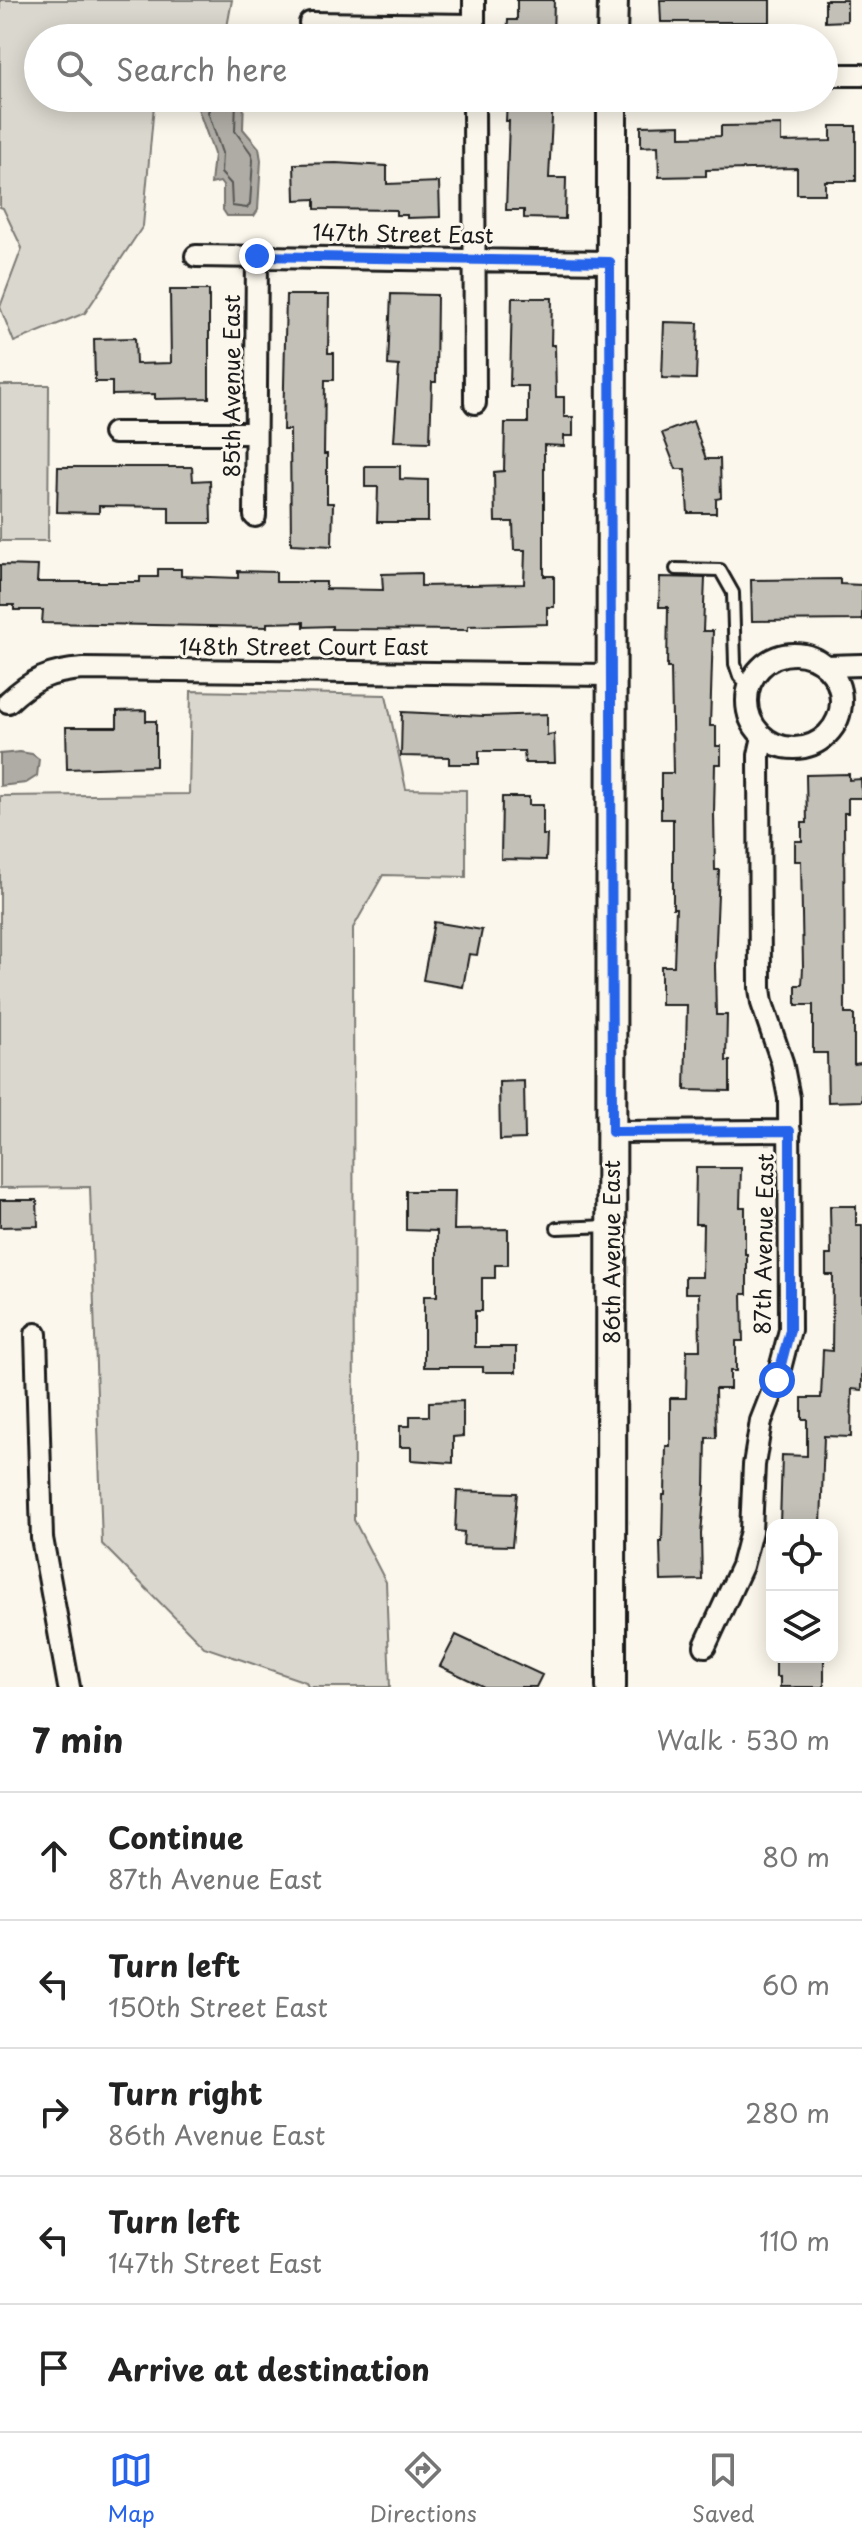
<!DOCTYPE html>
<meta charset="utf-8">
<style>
:root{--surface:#fff;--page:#f6f6f6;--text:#222;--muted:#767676;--line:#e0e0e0;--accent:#2563eb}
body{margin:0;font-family:"Playpen Sans",sans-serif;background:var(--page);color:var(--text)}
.controls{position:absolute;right:24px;bottom:24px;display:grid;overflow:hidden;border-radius:16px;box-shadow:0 4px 20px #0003}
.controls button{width:72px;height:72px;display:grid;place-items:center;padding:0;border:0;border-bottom:2px solid var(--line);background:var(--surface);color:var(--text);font:40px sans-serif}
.stop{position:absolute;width:24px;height:24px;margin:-18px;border:6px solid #2563eb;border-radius:50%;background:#fff}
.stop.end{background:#2563eb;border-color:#fff;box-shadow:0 2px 8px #0008}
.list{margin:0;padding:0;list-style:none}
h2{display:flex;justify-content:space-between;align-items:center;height:104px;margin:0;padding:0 32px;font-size:34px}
h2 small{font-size:26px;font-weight:400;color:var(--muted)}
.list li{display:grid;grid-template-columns:52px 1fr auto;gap:24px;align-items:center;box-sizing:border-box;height:128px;padding:0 32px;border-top:2px solid var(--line)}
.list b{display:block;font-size:30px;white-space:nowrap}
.list p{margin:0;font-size:26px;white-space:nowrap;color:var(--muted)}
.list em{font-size:26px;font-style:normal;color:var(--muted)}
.icon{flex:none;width:44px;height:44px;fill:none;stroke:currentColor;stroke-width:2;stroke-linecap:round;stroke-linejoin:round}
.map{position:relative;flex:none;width:862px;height:1687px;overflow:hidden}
.search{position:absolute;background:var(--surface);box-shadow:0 4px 20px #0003;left:24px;right:24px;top:24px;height:88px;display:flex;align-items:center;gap:20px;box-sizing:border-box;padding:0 28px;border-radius:44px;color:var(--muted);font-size:30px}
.sheet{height:744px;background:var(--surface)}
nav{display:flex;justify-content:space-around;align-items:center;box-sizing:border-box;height:112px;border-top:2px solid var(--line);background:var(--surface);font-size:22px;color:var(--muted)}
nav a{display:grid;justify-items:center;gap:4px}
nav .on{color:var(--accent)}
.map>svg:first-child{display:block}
.green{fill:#dad7ce;stroke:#7b7a75;stroke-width:2}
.water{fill:#afaca5;stroke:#74726e;stroke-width:2}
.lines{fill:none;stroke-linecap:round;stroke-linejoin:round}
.shore{stroke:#575653;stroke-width:2}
.building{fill:#c3c0b8;stroke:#1c1c1c;stroke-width:2}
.lane-casing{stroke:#1c1c1c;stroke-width:16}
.street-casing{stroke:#1c1c1c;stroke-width:26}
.secondary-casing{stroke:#1c1c1c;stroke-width:34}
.lane{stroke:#fbf7ec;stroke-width:10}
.street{stroke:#fbf7ec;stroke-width:20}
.secondary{stroke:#fbf7ec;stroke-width:28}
.route{stroke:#2563eb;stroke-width:10}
.labels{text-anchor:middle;stroke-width:6;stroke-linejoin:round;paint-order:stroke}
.street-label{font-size:22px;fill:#1c1c1c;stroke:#fbf7ec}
</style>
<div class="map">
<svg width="862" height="1687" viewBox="0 0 862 1687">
<rect width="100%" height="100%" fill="#fbf7ec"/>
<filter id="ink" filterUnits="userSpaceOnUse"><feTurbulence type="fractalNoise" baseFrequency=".0125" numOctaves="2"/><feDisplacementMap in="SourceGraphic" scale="16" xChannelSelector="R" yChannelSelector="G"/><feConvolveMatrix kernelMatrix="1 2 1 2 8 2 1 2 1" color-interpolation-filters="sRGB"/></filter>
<g filter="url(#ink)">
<path class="green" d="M 0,0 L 232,0 L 225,38 L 38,38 L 38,98 L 157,98 L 154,105 L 143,226 L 85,313 L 14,342 L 0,307 L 22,248 L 3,208 L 0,207 Z
M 0,385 L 49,385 L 48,541 L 0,541 Z
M 191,691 L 386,695 L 406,789 L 466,790 L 466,877 L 383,875 L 353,928 L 354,1520 L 386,1582 L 390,1687 L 308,1687 L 306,1682 L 204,1647 L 102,1544 L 90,1187 L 0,1188 L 0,796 L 189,794 Z"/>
<path class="water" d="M 212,98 L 244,98 L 243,129 L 259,148 L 261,160 L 258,210 L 254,216 L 227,216 L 223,210 L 223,186 L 220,182 L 211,184 L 214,154 L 197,106 Z
M 20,752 L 32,754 L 39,759 L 37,776 L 26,783 L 0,786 L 0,754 Z"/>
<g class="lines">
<path class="shore" d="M 214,98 L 208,112 L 222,153 L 221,173 L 231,184 L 232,206 L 247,208 L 250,204 L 253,160 L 251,153 L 235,131 L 236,98"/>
</g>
<path class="building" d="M 517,0 L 554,0 L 553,38 L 507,38 L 508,20 L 517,20 Z
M 660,0 L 770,0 L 770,22 L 661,22 Z
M 825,0 L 847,0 L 847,21 L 825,22 Z
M 507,98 L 553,98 L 549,178 L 566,178 L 565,219 L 524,218 L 524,210 L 506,210 L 509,121 L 506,121 Z
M 680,125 L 680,137 L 721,136 L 721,126 L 781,125 L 781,142 L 831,141 L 831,126 L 856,126 L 856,181 L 825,181 L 825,194 L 797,194 L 797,168 L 706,170 L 706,176 L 659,177 L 658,146 L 641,147 L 641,126 Z
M 336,163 L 387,166 L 387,184 L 439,182 L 440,217 L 407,218 L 407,215 L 396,215 L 396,210 L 315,209 L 315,199 L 295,200 L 294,164 Z
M 170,290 L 209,290 L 209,398 L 155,399 L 155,394 L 112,395 L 112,382 L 95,382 L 94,339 L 135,338 L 136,364 L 171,363 Z
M 391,294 L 437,295 L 436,382 L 432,382 L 430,442 L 394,441 L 399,366 L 388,365 Z
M 286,295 L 329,295 L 328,353 L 334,353 L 334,380 L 325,380 L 324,454 L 327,454 L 327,503 L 333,503 L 332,546 L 291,544 L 290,430 L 283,430 Z
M 512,298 L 552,298 L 551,345 L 555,345 L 556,397 L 564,397 L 564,417 L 573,417 L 573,436 L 564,436 L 564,446 L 544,445 L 544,576 L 554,576 L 554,607 L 547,607 L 547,624 L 468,626 L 468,630 L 332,629 L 332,626 L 304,627 L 304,622 L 267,623 L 267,627 L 42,623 L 43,610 L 14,610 L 14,605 L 0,605 L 0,565 L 38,566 L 37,582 L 140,582 L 140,577 L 158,577 L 158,569 L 181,569 L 181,576 L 238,578 L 238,571 L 276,572 L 276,582 L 326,582 L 326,589 L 383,590 L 382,574 L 421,573 L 421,586 L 524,584 L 525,550 L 514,550 L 513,522 L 495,522 L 494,472 L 504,471 L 505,423 L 528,423 L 528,386 L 510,386 Z
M 664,322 L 698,323 L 696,379 L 662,378 Z
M 693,421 L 706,459 L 720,459 L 721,498 L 716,499 L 716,513 L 688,513 L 685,469 L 676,469 L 662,433 Z
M 365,466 L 400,466 L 400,479 L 428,480 L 428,522 L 377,522 L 378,487 L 365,487 Z
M 58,467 L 192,467 L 193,481 L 210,480 L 211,523 L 169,523 L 169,507 L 99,506 L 99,513 L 57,512 Z
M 660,577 L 705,578 L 703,631 L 713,631 L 710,726 L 716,726 L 716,746 L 721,746 L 721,764 L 715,764 L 714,813 L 715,870 L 719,870 L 715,966 L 716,1015 L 727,1015 L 726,1061 L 730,1061 L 730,1091 L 685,1090 L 687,1005 L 661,1005 L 661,966 L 674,966 L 676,908 L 673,908 L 673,819 L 661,819 L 661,773 L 673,773 L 671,668 L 667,668 L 668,607 L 659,607 Z
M 840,579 L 840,584 L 862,585 L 862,620 L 752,621 L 751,580 Z
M 146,710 L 146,721 L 156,721 L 156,766 L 67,769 L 66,727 L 117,727 L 117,711 Z
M 402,712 L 484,716 L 547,714 L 547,735 L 554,734 L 555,763 L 525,763 L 524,751 L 479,751 L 479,764 L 449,764 L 449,757 L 401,756 Z
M 849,774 L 849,780 L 861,779 L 862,798 L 848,798 L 848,813 L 844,813 L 845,1014 L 854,1014 L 854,1064 L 862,1063 L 862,1101 L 828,1102 L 827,1053 L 813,1053 L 813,1005 L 796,1005 L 796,985 L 802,985 L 803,967 L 801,861 L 795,861 L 795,841 L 802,841 L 802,823 L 807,823 L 806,775 Z
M 502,797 L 529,797 L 529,805 L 543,805 L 543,835 L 547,835 L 546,860 L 501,859 Z
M 434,922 L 482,930 L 477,955 L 469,954 L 463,987 L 423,980 Z
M 524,1081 L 525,1139 L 500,1140 L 499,1082 Z
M 696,1168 L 741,1168 L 740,1207 L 745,1207 L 745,1254 L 747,1254 L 747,1294 L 742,1294 L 743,1341 L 736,1341 L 736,1371 L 730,1371 L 730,1389 L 715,1389 L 716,1438 L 706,1438 L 705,1486 L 701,1534 L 702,1580 L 661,1581 L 660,1542 L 662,1542 L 663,1495 L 665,1495 L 666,1446 L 670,1446 L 670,1398 L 686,1398 L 687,1350 L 700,1350 L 699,1293 L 685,1293 L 685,1277 L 702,1277 L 703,1224 L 695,1224 Z
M 406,1191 L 455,1191 L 454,1230 L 508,1229 L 508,1265 L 495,1265 L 495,1278 L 482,1278 L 482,1311 L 475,1311 L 475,1347 L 516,1347 L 516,1372 L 483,1372 L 483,1367 L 424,1367 L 424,1296 L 437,1296 L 437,1231 L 406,1230 Z
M 0,1200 L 37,1200 L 38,1226 L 0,1227 Z
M 830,1206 L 856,1206 L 856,1225 L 862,1225 L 862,1390 L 852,1389 L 851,1437 L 824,1436 L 821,1525 L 780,1525 L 782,1455 L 807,1456 L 807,1419 L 802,1419 L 802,1398 L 821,1398 L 823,1350 L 832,1351 L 833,1275 L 826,1275 L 826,1255 L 831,1255 Z
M 463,1401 L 463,1436 L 453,1437 L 453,1463 L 411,1460 L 411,1447 L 400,1447 L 400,1426 L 410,1426 L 410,1416 L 429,1416 L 429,1402 Z
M 457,1491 L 517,1493 L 512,1546 L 463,1545 L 464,1532 L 455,1531 Z
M 456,1635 L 542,1675 L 536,1687 L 484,1687 L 440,1666 Z
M 776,1657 L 824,1657 L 824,1687 L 780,1687 L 780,1677 L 776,1677 Z"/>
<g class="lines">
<g class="lane-casing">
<path id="lane" d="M 676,569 L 720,570 L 733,593 L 735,664 L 739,676 L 749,686
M 557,1228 L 610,1226"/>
</g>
<g class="street-casing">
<path id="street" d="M 310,23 L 474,25
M 474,36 L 474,0
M 824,75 L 862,75
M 474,98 L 475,403
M 196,256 L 610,262
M 114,433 L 255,433
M 255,516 L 257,256
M747 701a47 47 0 1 1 94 0a47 47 0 1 1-94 0Z
M 826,666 L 862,665
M 8,702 C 31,680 50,671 83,669 L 610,675
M 612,1132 L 790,1131
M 36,1334 L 42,1538 L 69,1687
M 705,1646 L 742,1566 L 751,1531 L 754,1465 L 761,1421 L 777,1380 L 790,1330 L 789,1098 L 782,1062 L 762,1003 L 760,988 L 759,755 L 763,737"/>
</g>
<g class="secondary-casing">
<path id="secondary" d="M 612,38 L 613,0
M 611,1687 L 612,98"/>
</g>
<use href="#lane" class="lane"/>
<use href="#street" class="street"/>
<use href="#secondary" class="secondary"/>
</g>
</g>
<g class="lines" filter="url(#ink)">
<path class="route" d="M 257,256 L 610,262 L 612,1132 L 790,1131 L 790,1330 L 777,1380"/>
</g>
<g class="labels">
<g class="street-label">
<text transform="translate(403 234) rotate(1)" y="8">147th Street East</text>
<text transform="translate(232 386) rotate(-90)" y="8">85th Avenue East</text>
<text x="304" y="655">148th Street Court East</text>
<text transform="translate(764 1244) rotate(-89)" y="8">87th Avenue East</text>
<text transform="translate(612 1252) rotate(-90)" y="8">86th Avenue East</text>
</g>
</g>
</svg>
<div class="controls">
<button><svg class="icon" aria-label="locate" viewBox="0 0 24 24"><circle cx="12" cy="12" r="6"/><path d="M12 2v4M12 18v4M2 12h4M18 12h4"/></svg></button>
<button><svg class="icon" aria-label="layers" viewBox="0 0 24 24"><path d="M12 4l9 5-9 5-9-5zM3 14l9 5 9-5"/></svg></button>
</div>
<div class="stop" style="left:777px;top:1380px"></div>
<div class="stop end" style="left:257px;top:256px"></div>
<div class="search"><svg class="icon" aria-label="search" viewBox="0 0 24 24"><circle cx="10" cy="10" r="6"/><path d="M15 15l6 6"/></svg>Search here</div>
</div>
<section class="sheet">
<h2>7 min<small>Walk · 530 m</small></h2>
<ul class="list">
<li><svg class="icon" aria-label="ahead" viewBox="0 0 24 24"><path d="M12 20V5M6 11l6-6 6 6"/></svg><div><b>Continue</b><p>87th Avenue East</p></div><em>80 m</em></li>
<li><svg class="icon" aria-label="left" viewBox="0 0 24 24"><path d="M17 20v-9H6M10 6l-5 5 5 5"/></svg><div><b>Turn left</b><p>150th Street East</p></div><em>60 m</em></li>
<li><svg class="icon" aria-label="right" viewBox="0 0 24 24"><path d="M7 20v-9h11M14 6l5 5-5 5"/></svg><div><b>Turn right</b><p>86th Avenue East</p></div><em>280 m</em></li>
<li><svg class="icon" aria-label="left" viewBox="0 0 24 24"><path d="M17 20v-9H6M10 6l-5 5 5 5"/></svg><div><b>Turn left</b><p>147th Street East</p></div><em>110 m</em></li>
<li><svg class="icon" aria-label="arrive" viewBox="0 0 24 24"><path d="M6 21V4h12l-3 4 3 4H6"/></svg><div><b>Arrive at destination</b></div></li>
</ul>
</section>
<nav>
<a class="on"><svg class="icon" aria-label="map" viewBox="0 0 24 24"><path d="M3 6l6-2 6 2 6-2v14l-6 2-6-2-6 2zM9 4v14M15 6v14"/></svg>Map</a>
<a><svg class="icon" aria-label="directions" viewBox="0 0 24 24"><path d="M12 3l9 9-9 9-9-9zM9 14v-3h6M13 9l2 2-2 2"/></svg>Directions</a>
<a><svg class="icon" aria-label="saved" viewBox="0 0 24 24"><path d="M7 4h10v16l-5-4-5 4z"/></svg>Saved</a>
</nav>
